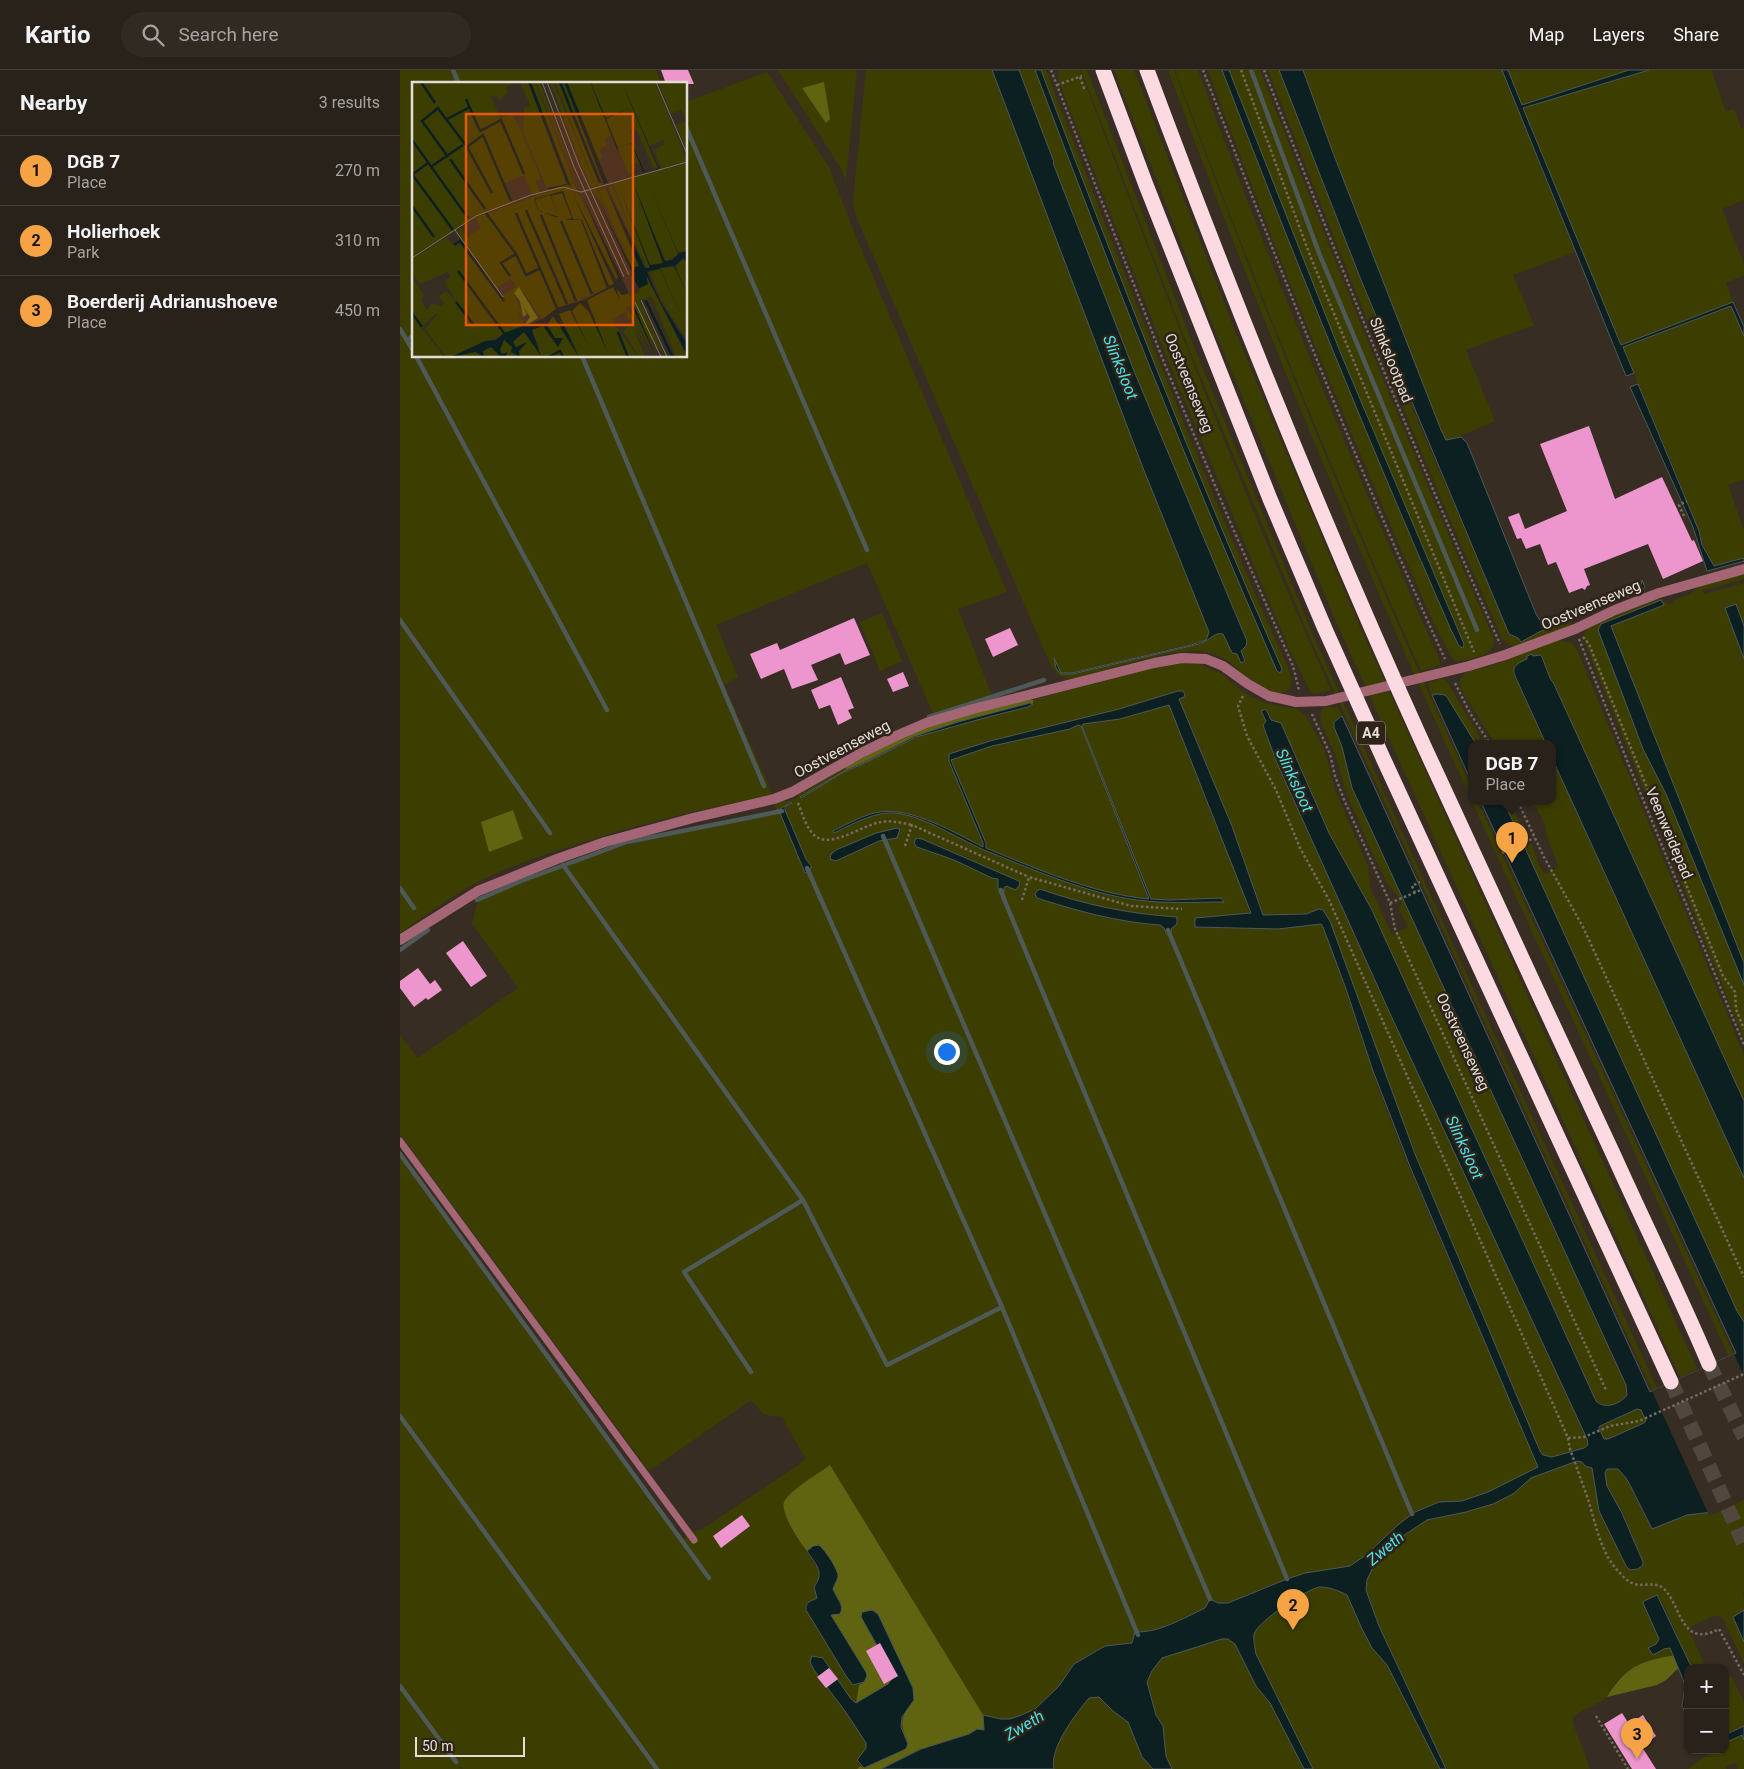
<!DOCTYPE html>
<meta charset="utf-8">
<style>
:root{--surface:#29221a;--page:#312a23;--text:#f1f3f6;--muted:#a5a4a2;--line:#453f39;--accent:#f5a345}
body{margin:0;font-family:Roboto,sans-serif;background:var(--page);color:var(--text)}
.controls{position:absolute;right:15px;bottom:15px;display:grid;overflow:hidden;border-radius:10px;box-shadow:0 1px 4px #0004}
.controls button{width:45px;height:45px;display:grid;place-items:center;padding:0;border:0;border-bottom:1px solid var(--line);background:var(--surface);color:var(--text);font:25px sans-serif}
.scale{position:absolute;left:15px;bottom:12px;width:110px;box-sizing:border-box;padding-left:5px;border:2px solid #e4ddd7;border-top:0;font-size:14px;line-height:18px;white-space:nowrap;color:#e4ddd7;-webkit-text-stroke:4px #2d2319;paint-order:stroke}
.you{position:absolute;left:546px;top:981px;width:18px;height:18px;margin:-12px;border:4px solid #fff;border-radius:50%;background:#1a73e8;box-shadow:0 0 0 8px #1a73e833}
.badge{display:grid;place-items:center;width:32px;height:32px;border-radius:50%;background:var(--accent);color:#111;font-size:16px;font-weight:700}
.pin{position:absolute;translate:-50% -41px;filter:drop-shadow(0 1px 2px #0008)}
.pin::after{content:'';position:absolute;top:26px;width:18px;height:15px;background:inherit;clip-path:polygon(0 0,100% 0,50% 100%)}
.popup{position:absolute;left:1068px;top:670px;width:88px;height:65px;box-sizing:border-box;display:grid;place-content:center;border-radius:10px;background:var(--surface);filter:drop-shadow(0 1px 4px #0005);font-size:16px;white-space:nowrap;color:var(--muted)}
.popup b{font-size:19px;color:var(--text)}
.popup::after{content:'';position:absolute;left:50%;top:100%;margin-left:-10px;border:10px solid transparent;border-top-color:var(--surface)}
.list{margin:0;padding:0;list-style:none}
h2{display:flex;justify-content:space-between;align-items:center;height:65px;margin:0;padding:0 20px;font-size:21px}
h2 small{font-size:16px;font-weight:400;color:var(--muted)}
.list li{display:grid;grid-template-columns:32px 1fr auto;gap:15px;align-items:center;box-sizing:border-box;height:70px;padding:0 20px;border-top:1px solid var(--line)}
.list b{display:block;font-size:19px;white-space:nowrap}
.list p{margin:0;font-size:16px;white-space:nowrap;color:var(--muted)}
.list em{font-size:16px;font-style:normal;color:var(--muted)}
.icon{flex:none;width:28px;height:28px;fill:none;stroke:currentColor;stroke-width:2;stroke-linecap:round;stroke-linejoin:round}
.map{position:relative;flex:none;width:1344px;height:1699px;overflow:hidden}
header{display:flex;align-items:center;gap:30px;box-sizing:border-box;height:70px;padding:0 25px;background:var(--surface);border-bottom:1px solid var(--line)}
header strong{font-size:24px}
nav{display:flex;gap:28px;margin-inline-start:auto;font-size:18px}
.search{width:350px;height:45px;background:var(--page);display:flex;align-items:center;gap:12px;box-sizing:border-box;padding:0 18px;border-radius:28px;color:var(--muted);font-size:19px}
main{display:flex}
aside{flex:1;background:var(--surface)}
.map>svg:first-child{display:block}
.green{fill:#3c3e01;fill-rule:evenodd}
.forest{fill:#606310}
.water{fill:#0d2021;stroke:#4e5958;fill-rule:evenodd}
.pier{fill:#372d23}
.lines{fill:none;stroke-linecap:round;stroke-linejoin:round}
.stream{stroke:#4e5958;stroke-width:4.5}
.building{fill:#ed96cd}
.highway-tunnel{stroke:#51473e;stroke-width:15;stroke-dasharray:15 8;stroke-linecap:butt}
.path{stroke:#746b63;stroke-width:2.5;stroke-dasharray:2.5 2.5;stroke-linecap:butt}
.lane{stroke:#a46575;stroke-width:7}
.street{stroke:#a46575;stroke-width:10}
.highway{stroke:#fbdae1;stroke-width:15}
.labels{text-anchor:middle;stroke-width:5;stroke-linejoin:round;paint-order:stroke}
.shield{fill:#2d2319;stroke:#ada59e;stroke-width:1}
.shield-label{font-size:14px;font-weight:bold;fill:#e4ddd7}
.street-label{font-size:15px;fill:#e4ddd7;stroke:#2d2319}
.water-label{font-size:16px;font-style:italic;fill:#4ce2ea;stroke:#2d2319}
.inset-river{fill:none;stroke:#0d2021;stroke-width:2.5}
.inset-road{fill:none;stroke:#7c736b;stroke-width:1}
.view{fill:#e8590c;fill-opacity:0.15;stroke:#e8590c;stroke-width:2.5}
.inset-edge{fill:none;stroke:#e4ddd7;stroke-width:2.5}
</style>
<header>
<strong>Kartio</strong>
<div class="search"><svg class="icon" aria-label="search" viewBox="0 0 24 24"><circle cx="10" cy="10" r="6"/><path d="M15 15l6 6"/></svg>Search here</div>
<nav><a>Map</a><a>Layers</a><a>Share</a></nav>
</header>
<main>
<aside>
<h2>Nearby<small>3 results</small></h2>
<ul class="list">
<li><span class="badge">1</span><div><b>DGB 7</b><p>Place</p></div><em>270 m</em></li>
<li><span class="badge">2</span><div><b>Holierhoek</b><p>Park</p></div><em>310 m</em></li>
<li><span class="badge">3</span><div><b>Boerderij Adrianushoeve</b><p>Place</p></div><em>450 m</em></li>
</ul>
</aside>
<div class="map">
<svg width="1344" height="1699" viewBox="0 0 1344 1699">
<rect width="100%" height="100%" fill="#372d23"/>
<path class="green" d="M 0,0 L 256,0 L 262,14 L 14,14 L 14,286 L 286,286 L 286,32 L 367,2 L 429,97 L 452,157 L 607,522 L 558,539 L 594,631 L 535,648 L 467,493 L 316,555 L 338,607 L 324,615 L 373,725 C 308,737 246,752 184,772 C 153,782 120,792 90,806 C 58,821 29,843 0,863 Z
M 378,0 L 457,0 L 446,110 L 440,97 Z
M 466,0 L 592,0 L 743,398 L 808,558 L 809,566 L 804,571 L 672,603 L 661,603 L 654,589 L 653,589 L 661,604 L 667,605 L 776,580 L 806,571 L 817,563 L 823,564 L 830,580 L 837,584 L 841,593 L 845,591 L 841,582 L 847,575 L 847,570 L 734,301 L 653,93 L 654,92 L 619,0 L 635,0 C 712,202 792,402 877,601 L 878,603 L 882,602 L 882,599 C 795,402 717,201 641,0 L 646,0 C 723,201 800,402 888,598 C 891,605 894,614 888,620 C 873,633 837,597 825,589 C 821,587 816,585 811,583 C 773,574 708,603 668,609 L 658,605 L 651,596 L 456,146 L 453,131 Z
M 659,0 L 680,0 C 759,208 839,417 931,620 L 916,624 L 910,621 L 888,576 L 767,288 L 658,9 Z
M 681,0 L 687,0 L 794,277 L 913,565 L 1055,879 L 1257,1318 L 1252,1320 L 909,566 L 789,279 Z
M 714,0 L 734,0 L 835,261 L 955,546 L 1297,1299 L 1280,1307 L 937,554 L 818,268 Z
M 768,0 L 774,0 C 864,243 963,483 1072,718 L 1072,731 C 961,492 860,248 768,0 Z
M 775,0 L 798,0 C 871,199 953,397 1040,591 L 1040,595 L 1038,596 L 1021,601 C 933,404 850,202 775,0 Z
M 808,0 L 860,0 C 934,190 1010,380 1093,567 C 1100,586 1068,590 1055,591 L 1050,584 L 1036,558 C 954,375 878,188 808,0 Z
M 868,0 L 879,0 C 953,191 1025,383 1116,567 L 1121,571 L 1139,562 L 1170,550 L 1171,555 L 1116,576 L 1108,575 L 1102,568 C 1018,381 943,191 868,0 Z
M 903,0 L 1102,0 L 1175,182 L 1113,205 L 1134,255 L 1066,280 L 1095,351 L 1051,370 L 1046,370 L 1044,368 L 932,80 Z
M 1108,0 L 1311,0 L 1326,41 L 1334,39 L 1341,58 L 1344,57 L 1344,130 L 1322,139 L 1344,194 L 1344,205 L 1326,213 L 1333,232 L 1221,275 L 1125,47 Z
M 1331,236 L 1344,267 L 1344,409 L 1328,415 L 1344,460 L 1344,488 L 1314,496 C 1299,468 1290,437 1278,408 C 1260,364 1241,321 1223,277 Z
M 1344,504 L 1344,509 L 1303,520 L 1304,524 L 1344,513 L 1344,556 L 1336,534 L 1325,538 L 1344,589 L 1344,893 L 1210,556 L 1264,535 L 1261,530 L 1201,554 L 1198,560 L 1243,679 L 1266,724 L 1344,915 L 1344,969 L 1185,573 C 1183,565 1184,561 1190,555 L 1251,530 L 1263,529 L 1267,534 L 1274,533 L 1274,530 L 1289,525 L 1301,515 Z
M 482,543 L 502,591 L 480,601 L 460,552 Z
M 1157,570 L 1172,573 L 1177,579 L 1344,985 L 1344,1031 L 1154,614 L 1150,608 L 1144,591 L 1132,584 L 1127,586 L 1127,588 L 1115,606 L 1146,674 L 1095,674 L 1061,619 L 1060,609 L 1066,602 L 1090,596 Z
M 784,592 L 795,593 L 813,600 L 822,604 L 846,624 L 856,629 L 869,634 L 897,639 L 906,646 L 923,677 L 929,696 L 934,717 L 969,799 L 970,817 L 992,865 L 1008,857 L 999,840 L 1001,832 L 998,826 L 989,816 L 973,785 L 946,722 L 936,686 L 920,650 L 921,641 L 924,637 L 938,637 L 942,646 L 935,650 L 934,657 L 942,677 L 952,718 L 1226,1315 L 1228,1325 C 1220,1334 1205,1340 1196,1331 L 972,840 L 929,763 L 881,653 L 874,652 L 870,649 L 866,651 L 864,658 L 877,693 L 987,937 L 1187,1369 L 1188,1375 L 1184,1378 L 1152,1387 L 1146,1386 L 1141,1384 L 1015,1084 L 930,851 L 919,839 L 906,844 L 864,845 L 832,756 L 779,629 L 770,635 L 851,844 L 795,848 L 794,854 L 797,858 C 824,858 852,859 879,858 C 893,857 908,852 921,854 L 923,857 C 941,904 956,952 972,1000 C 998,1076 1032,1150 1063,1224 C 1083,1270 1105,1316 1123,1363 C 1127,1372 1137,1389 1138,1397 L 1088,1422 L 1062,1431 L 1039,1432 L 1012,1444 L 999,1454 L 966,1485 L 950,1496 L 875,1513 L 828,1533 L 818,1533 L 810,1529 L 806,1538 C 784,1547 759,1563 735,1562 L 733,1573 L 705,1576 L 674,1594 L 659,1616 L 635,1639 L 619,1646 L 610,1649 L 601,1649 L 583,1645 L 576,1636 L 430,1395 L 391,1424 L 402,1475 L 418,1499 L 420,1505 L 420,1509 L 414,1517 L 418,1528 L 406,1540 L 446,1606 L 453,1615 L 459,1615 L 456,1633 L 414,1600 L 445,1641 L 466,1673 L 466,1678 L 457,1690 L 460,1696 L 457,1699 L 63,1699 L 58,1695 L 61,1699 L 0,1699 L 0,1080 L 280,1471 L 298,1460 L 301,1460 L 404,1391 L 405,1388 L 382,1347 L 364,1345 L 351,1330 L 249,1401 L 0,1064 L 0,965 L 18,988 L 118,918 L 72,853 L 78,831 C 154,797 235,769 316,753 C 337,748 359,746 380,742 L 406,803 L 412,796 L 406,789 L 385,739 L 392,733 L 376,740 L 374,733 C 382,731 392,731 399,727 L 397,723 L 445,697 L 446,700 L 443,702 L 516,667 L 532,662 L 628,637 L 633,634 L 633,630 C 683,616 733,599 784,592 ZM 476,763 L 497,768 L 479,771 L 436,791 L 432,790 L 433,782 ZM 519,768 L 571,789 L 617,820 L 607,815 L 604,818 L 604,822 L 600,824 L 598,818 L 598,809 L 592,808 L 554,790 ZM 640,819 C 679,833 720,844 761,847 L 771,859 L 771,864 L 760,855 L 724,851 L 698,846 L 637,828 L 635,826 Z
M 1042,608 L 1045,609 L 1050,616 L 1084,674 L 1076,674 L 1045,625 L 1032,625 L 1027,613 Z
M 1152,688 L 1344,1108 L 1344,1252 L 1337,1241 L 1124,777 L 1131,773 C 1136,783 1137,798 1146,804 L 1156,799 L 1158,795 L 1147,767 L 1145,755 L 1136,737 L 1126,732 L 1152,732 Z
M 1072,732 L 1078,732 L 1333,1283 L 1328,1285 L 1326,1280 Z
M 1104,732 L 1110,732 L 1126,765 L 1121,769 Z
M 1237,1339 L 1241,1340 L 1246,1351 L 1244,1353 L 1208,1369 L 1204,1369 L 1200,1361 L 1200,1356 Z
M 1177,1391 L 1192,1394 L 1243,1492 L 1223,1443 L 1207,1416 L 1205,1403 L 1207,1399 L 1218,1399 L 1226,1408 L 1231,1417 L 1252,1459 L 1287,1445 L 1313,1442 L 1344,1428 L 1344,1522 L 1342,1524 L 1344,1528 L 1344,1540 L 1333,1548 L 1344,1572 L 1344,1593 L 1322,1547 L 1313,1546 L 1288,1558 L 1306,1598 L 1292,1598 L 1259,1525 L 1282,1584 C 1258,1588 1236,1592 1218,1610 C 1213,1615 1211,1623 1207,1627 C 1198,1635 1183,1638 1173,1647 L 1173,1653 L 1190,1699 L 1046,1699 L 979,1556 L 966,1519 L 967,1510 L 974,1495 L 1003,1466 L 1027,1450 L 1066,1442 L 1113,1424 L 1131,1408 Z
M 949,1509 L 1040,1699 L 555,1699 L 708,1606 L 918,1514 Z
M 1325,1604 L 1331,1606 L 1333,1609 L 1344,1632 L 1344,1656 L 1325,1665 Z
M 1342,1665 L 1344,1670 L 1344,1699 L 1338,1699 L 1335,1692 L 1325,1697 L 1326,1699 L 1288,1699 L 1314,1680 L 1325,1680 L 1325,1673 Z"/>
<path class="forest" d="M 424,12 L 430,49 L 426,53 L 402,18 Z
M 630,629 L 633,630 L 633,634 L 630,633 C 599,645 562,650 530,661 C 500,671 475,688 446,700 L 445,697 L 497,669 L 529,655 Z
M 113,740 L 123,769 L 89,782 L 81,752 Z
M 430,1395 L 583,1645 L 584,1660 L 577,1659 L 569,1664 L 521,1679 L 481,1699 L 457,1699 L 460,1696 L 464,1698 L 506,1679 L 508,1674 C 500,1654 499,1648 514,1630 L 461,1547 L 494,1607 L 488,1614 L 456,1633 L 459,1615 L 464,1612 L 467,1606 L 431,1545 L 442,1536 L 433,1519 L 438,1508 L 408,1479 L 407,1481 C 400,1473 380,1442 384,1432 C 391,1419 418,1404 430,1395 Z
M 1282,1584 L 1285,1592 L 1266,1610 L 1257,1615 L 1207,1627 C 1227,1593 1246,1590 1282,1584 Z"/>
<path class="water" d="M 592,0 L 619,0 L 654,92 L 653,93 L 734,301 L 847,571 L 846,576 L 841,581 L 845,591 L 841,593 L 837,584 L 832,583 L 823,564 C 815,562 812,568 804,572 C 800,574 795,575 791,576 L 673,604 L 661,604 L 656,598 L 654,588 L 661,603 L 672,603 L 791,575 L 806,570 L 809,562 L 743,398 Z
M 635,0 L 641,0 C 717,201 795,402 882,599 L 880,603 L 877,601 C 790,403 711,202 635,0 Z
M 822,0 L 829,0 L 941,284 L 1064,574 L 1063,578 L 1059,576 L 1051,560 C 970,375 894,188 822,0 Z
M 879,0 L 903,0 L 932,80 L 1041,360 L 1046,370 L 1061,367 L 1067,373 L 1136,544 L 1143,555 L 1147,556 L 1169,548 L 1170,550 L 1139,562 L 1121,572 L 1118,568 L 1109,564 L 961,210 Z
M 1102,0 L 1108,0 L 1122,35 L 1229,0 L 1249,0 L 1123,38 L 1221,275 L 1333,232 L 1344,257 L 1344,266 L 1331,236 L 1223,277 L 1234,303 L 1226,306 Z
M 1238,314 L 1299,461 L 1302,475 L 1314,496 L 1344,488 L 1344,491 L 1307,501 L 1293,457 L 1230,317 Z
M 1242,510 L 1245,517 L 1242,521 L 1179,546 L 1178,544 L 1241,519 Z
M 1261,530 L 1264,535 L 1211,556 L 1344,893 L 1344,915 L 1266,724 L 1243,679 L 1198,560 L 1201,554 Z
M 1336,534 L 1344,556 L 1344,589 L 1325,538 Z
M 1132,584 L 1133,586 L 1140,585 L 1142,587 L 1150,608 L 1154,614 L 1344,1031 L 1344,1108 L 1152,688 L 1152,674 L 1146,674 L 1115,606 C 1111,596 1118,593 1127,589 L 1127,586 Z
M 778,621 L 783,621 L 785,624 L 784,627 L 779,629 L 832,756 L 863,845 L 906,844 L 919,839 L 923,840 L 930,851 L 1015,1084 L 1140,1381 L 1143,1385 L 1152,1387 L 1184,1378 L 1188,1375 L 1187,1369 L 987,937 L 877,693 L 864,658 L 863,655 L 866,651 L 861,641 L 866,639 L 871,650 L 881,653 L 929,763 L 972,840 L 1196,1331 C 1205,1340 1220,1334 1227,1325 L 1226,1315 L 952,718 L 942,677 L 934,657 L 934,652 L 942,646 L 1250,1322 L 1336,1283 L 1081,732 L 1104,732 L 1337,1241 L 1344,1252 L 1344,1428 L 1313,1442 L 1287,1445 L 1252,1459 L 1231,1417 L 1226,1408 L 1218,1399 L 1207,1399 L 1205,1403 L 1207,1416 L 1222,1443 L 1243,1492 L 1243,1495 L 1238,1499 L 1230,1500 L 1226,1496 L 1199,1441 L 1192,1398 L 1185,1396 L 1182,1392 L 1177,1391 L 1131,1408 L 1113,1424 L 1093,1434 L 1066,1442 L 1027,1450 L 1003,1466 L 974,1495 L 967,1510 L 966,1520 L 971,1534 L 979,1556 L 1046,1699 L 1040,1699 L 987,1595 L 972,1578 L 962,1559 L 947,1525 C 939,1521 930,1517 920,1517 C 908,1518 857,1552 854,1564 C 853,1569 855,1578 856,1584 L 913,1699 L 904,1699 L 870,1633 L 856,1616 L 835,1574 L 828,1569 L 822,1569 L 762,1588 L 752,1601 L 747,1612 L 756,1645 L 763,1656 L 766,1686 L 772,1699 L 753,1699 L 742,1687 L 728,1652 L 713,1641 L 699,1627 L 689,1628 C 676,1644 649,1678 654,1699 L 481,1699 L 521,1679 L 569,1664 L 577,1659 L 584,1660 L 583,1645 L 601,1649 L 610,1649 L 619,1646 L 635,1639 L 659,1616 L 674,1594 L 705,1576 L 732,1573 L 735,1562 C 759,1563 784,1548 805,1538 L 810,1529 L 818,1533 L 828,1533 L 887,1509 L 905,1503 L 950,1496 L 966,1485 L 999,1454 L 1015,1442 L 1039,1432 L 1062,1431 L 1088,1422 L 1138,1397 L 1011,1099 L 973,1001 L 946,919 L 923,857 L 921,854 L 878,859 L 795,857 L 795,848 L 851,843 L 769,635 L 720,649 L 683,654 L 682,656 L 751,829 L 770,830 L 821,828 L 824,832 C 795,832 766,834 737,830 C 689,824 634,800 589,782 C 561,771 532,750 502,744 C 478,739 455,753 434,763 L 433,761 C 448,754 464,744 480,742 C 512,737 555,763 583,777 L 583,773 L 549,691 L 549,684 L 590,671 L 719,639 ZM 678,655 L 681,656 L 749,829 C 694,824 637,799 586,778 L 586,773 L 551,690 L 592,676 L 670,659 ZM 1237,1339 L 1241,1340 L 1246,1351 L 1244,1353 L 1208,1369 L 1204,1369 L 1199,1358 L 1200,1356 Z
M 1038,624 L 1045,625 L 1047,627 L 1076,674 L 1072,674 L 1072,713 L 1032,625 Z
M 630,633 L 633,634 L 628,637 L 588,647 L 516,667 L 467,692 L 442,703 L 401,728 L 400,727 L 446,700 L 467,691 L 515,666 L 558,652 Z
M 391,732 L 392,733 L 385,737 L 385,740 L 406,789 L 412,797 L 410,798 L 410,801 L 405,803 L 380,743 L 377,743 L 376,740 L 380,739 Z
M 497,758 L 500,759 L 497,768 L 479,771 L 436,791 L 430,789 L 431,784 L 436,780 L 476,763 Z
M 516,768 L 522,769 L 619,811 L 620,814 L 616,820 L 606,816 L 604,818 L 604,822 L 600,824 L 598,818 L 598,809 L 592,808 L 554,790 L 517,777 L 514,773 Z
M 640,819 C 685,835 730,844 777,847 L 777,854 L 771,859 L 771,864 L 767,865 L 764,858 L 760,855 C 717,852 677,841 637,828 L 635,824 L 638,820 Z
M 419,1475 C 425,1480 439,1500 438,1507 C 437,1511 434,1515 433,1519 C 436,1528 445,1535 440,1544 L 431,1545 L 466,1602 L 467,1606 L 464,1612 L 453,1615 L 446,1606 L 406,1540 C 405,1532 411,1531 417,1528 L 414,1517 C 425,1502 416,1495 407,1481 L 413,1476 Z
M 1257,1525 L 1292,1598 L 1288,1598 L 1288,1651 L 1282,1635 L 1285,1618 L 1284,1612 L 1270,1578 L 1264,1579 L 1253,1585 L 1248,1578 L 1256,1574 L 1259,1569 L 1243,1533 L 1244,1531 Z
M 472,1540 L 478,1544 L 513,1618 L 514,1630 L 502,1647 L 501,1657 L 508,1674 L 506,1679 L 464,1698 L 457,1690 L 466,1678 L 466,1673 L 445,1641 L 414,1600 L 410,1592 L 412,1586 L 423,1588 L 451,1629 L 456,1633 L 488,1614 L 494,1606 L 461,1547 L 462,1542 Z
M 1344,1540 L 1344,1572 L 1333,1547 Z
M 1344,1656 L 1344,1670 L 1342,1665 L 1325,1673 L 1325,1665 Z"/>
<path class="pier" d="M 1334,1284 L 1344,1306 L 1344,1430 L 1314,1444 L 1309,1445 L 1252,1321 Z"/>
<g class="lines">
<path class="stream" d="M 53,0 L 59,14
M 851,0 L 919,183 L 1077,560
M 286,57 L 467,480
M 0,259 L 14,282
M 7,270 L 14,265
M 16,286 L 207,640
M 182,286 L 364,716
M 0,550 L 150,763
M 529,647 L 644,610
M 483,766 L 810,1529
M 163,795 L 403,1130
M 407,798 L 602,1237 L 738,1565
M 0,818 L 14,838
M 601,820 L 604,829 L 887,1509
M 77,830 L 121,811 L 227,772 L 382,741
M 768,860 L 1012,1444
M 0,880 L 28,860
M 0,1084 L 309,1508
M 351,1302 L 284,1202 L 403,1130 L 487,1295 L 602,1237
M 0,1346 L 257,1699
M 0,1616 L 56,1692"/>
</g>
<path class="building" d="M 261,0 L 288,0 L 294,14 L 266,14 Z
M 1189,356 L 1215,429 L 1262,407 L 1292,471 L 1294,470 L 1303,491 L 1263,509 L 1248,474 L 1184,499 L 1190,515 L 1187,516 L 1185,520 L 1182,518 L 1169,523 L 1156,492 L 1148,495 L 1140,474 L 1126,479 L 1121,468 L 1117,469 L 1108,447 L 1119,443 L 1125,459 L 1167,441 L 1140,374 Z
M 454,548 L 470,585 L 445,595 L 440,583 L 411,595 L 418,610 L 392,619 L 384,599 L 361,609 L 350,584 L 377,573 L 380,580 Z
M 610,558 L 618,575 L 593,587 L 585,569 Z
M 503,602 L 509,616 L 493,622 L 487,609 Z
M 441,607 L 454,638 L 448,640 L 452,648 L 438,655 L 430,635 L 419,639 L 411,620 Z
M 63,871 L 87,906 L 71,917 L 46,883 Z
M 18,898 L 30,914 L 35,910 L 42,920 L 28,930 L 26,928 L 14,937 L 0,918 L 0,911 Z
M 342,1445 L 350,1456 L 321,1478 L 313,1466 Z
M 480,1573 L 498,1606 L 484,1614 L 466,1581 Z
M 429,1598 L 438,1609 L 426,1618 L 417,1607 Z
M 1222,1643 L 1229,1654 L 1243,1645 L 1256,1666 L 1242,1677 L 1256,1699 L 1232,1699 L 1230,1696 L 1204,1654 Z"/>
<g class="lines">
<path class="highway-tunnel" d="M 1309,1294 L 1344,1367
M 1271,1312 L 1344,1474"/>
<path class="path" d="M 651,0 L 763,290 L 828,447 L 893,596 L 899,620
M 803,0 C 880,198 956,396 1045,589
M 841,0 L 911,188 L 1074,582
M 864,0 C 939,193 1016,385 1100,574
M 680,7 L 684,18 L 687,17
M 657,15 L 682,6
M 1284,446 L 1279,435 L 1287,431
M 1183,567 L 1189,574 L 1323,906 L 1335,922 L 1336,939 L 1344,959
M 1179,569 L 1228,693 L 1344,975
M 1055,613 L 1070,643 L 1090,674
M 843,626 L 838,636 L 847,666 L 876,720 L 900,778 L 929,830 L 1168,1368 L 1184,1367 L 1210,1356 L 1239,1351 L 1344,1304
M 912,644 L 930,684 L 935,706 L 945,732 L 990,833 L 995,859 L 1206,1320
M 1118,732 L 1144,787 L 1183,857 L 1344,1207
M 398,733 C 402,743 406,757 414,765 C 430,780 462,755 481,752 C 491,750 502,753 512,755
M 505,776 L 512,755 L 629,807
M 1099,777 L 1105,774 L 1108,780
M 1102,783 L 1134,768
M 1015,823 L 1012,816 L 1020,812
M 622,830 L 629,807 L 731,836 L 782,839
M 990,833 L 1021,820
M 1168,1368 L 1170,1379 C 1176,1396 1182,1412 1188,1429 C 1196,1455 1201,1486 1222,1505 C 1225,1509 1229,1512 1234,1514 C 1246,1517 1257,1510 1266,1521 C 1282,1540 1282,1578 1319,1559 L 1344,1605
M 1196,1646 L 1228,1699"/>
<path class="lane" d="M 0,1071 L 294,1470"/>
<path class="street" d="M 0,870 L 78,821 L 157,789 L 205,772 L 293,748 L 374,729 L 392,722 L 461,683 L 498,665 L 526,653 L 573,639 L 754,593 L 782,588 L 806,589 L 823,596 L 848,614 L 869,626 L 896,632 L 926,631 L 1069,596 L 1105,585 L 1175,559 L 1215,540 L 1259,523 L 1344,499"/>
<path class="highway" d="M 703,0 L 746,115 L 870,429 L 925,559 L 983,688 L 1271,1312
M 747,0 C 832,228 923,454 1024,676 C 1087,813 1151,951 1215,1088 C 1246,1157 1280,1225 1309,1294"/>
</g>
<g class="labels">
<rect class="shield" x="957" y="651.5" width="28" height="23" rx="4"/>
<g class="shield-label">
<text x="971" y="668">A4</text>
</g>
<g class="street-label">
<text transform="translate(991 290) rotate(68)" y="5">Slinkslootpad</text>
<text transform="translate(789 313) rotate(68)" y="5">Oostveenseweg</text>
<text transform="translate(1191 535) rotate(-23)" y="5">Oostveenseweg</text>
<text transform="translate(442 679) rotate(-28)" y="5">Oostveenseweg</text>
<text transform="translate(1269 763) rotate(67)" y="5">Veenweidepad</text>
<text transform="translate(1063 972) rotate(65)" y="5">Oostveenseweg</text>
</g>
<g class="water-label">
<text transform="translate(721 297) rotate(68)" y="6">Slinksloot</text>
<text transform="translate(895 710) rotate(65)" y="6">Slinksloot</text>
<text transform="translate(1065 1077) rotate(65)" y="6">Slinksloot</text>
<text transform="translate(985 1478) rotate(-40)" y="6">Zweth</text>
<text transform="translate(624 1655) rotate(-31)" y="6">Zweth</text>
</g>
</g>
<g transform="translate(12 12)">
<rect width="275" height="275" fill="#372d23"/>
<path d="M 0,0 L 103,0 L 94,5 L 96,9 L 88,19 L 86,15 L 79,14 L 88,36 L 100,32 L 107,44 L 129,97 L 123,99 L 128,110 L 120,112 L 112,93 L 93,101 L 100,122 L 73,129 L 0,175 ZM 108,0 L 116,0 L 155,102 L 159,103 L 119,0 L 123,0 L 165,108 L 135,106 L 111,50 L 112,26 L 118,23 ZM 124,0 L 128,0 L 172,121 L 207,197 L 203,197 L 162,113 L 202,202 L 196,204 L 170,138 L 161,137 L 151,110 L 160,137 L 153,138 L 169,138 L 195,206 L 145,226 L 130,237 L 108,206 L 102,211 L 111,233 L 105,231 L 112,240 L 109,245 L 38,275 L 34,275 L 13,247 L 26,232 L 23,232 L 10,246 L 32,275 L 0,275 L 0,195 L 12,213 L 9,219 L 15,228 L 20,221 L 29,224 L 32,221 L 27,215 L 34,209 L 45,220 L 32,199 L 39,195 L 36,190 L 8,202 L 0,191 L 0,177 L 35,155 L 41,163 L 48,158 L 89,215 L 104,205 L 102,200 L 98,197 L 85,206 L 47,154 L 46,148 L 49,145 L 56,155 L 68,146 L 64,135 L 151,105 L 167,112 L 179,139 ZM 138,0 L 141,0 L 193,127 L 182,110 L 219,192 L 169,82 ZM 143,0 L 149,0 L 190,103 L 185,105 L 181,96 ZM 150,0 L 152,0 L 191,102 L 172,58 ZM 155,0 L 178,0 L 191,30 L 179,0 L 243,0 L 275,79 L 250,86 L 242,68 L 253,62 L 251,58 L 237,64 L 246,86 L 242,87 L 224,47 L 218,49 L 228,81 L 219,83 L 222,92 L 216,91 L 200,52 L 193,57 L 195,64 L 187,67 L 190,76 L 184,78 ZM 246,0 L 275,0 L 275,69 L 264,43 L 274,39 L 271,32 L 269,28 L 259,32 ZM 275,81 L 275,169 L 254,179 L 249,172 L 252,180 L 245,184 L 238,183 L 236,187 L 231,178 L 235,187 L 196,105 L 193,106 L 227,184 L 221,188 L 186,108 L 200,104 L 223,158 L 201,101 ZM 275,174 L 274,180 L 275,258 L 250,219 L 237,188 L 255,183 L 263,186 ZM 234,193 L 275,275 L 264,275 L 239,213 L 235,216 L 263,275 L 235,218 L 231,217 L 227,218 L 253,275 L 236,253 L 244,275 L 222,223 L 242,275 L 218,224 L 214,226 L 225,240 L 239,275 L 221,238 L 215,237 L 214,229 L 200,238 L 226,275 L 46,275 L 129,241 L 168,220 L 172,220 L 182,240 L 174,221 L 176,217 L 201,205 L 210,213 L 217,211 L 236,202 ZM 221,239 L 237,275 L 220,242 L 233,275 L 227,275 L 211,249 Z" fill="#3c3e01"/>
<path d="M 107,205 L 126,236 L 111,245 L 118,235 L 111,224 L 115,232 L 111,235 L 108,219 L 102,211 Z" fill="#606310"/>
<path d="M 116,0 L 119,0 L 159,105 L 156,102 L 152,104 L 138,107 L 136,107 L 135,106 L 155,102 ZM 152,0 L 155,0 L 196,101 L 192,102 ZM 178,0 L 194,36 L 220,25 L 210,0 L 247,87 L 242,88 L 246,86 L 220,25 L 194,37 L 206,66 L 220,61 L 232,89 L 240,88 L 229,90 L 231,89 L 219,61 L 206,66 L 206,70 ZM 220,98 L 253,179 L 260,178 L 266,172 L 235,98 L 266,171 L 275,169 L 275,181 L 271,176 L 263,184 L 275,212 L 262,184 L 248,186 L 275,246 L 248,187 L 235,190 L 248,219 L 275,262 L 275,273 L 234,193 L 236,202 L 217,211 L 210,213 L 204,206 L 208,218 L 201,205 L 175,218 L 196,271 L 177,230 L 168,221 L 160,229 L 177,265 L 158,228 L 147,232 L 167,275 L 141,234 L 135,243 L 143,256 L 151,256 L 146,265 L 131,244 L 120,248 L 129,274 L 112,250 L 101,260 L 104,265 L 115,260 L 107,269 L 108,275 L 99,270 L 100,265 L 92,258 L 88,268 L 90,272 L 95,270 L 94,275 L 89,275 L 79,265 L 71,269 L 72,275 L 63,270 L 39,275 L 73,259 L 61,242 L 73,259 L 84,258 L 92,251 L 131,237 L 145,226 L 172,218 L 195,206 L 169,138 L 153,138 L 160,136 L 150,111 L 139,114 L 147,135 L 156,135 L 143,135 L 116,124 L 108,127 L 116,124 L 126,128 L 122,117 L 151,109 L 161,137 L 170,138 L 197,204 L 202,202 L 161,112 L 204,198 L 206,195 L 170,113 L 210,196 L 220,191 L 182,110 L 220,186 L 227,184 L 194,105 L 233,186 L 238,186 L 205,101 L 238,183 L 251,181 ZM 138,113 L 147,135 L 127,129 L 123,118 ZM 232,218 L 235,218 L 262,275 L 259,275 ZM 222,223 L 244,275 L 220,224 Z" fill="#0d2021" fill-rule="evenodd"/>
<path d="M 220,192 L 228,209 L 218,214 L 210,196 Z" fill="#372d23"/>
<path class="inset-river" d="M 9,0 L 23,21M 148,0 L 188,101M 54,17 L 68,49 L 89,38 L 112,92M 25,25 L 55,65 L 80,111M 26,26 L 10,39 L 36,75M 35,37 L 58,25M 0,58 L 56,136M 55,65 L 71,53 L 99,119M 38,77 L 73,127M 20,84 L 51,63M 0,92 L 41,148M 1,92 L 16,81M 0,124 L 22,155M 114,128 L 155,222M 74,131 L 104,172M 104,131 L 145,226M 129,133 L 164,219M 149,139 L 180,212M 42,163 L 48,159 L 92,219M 46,189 L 92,251M 98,194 L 89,181 L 104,172 L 114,193 L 129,186M 44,220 L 61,242M 0,231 L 10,245M 206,250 L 216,275M 137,275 L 148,269 L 151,275"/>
<path class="inset-road" d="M 130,0 L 162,85 L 212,195M 135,0 L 167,83 L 217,193M 244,0 L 275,72M 43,148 L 91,215M 0,176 L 64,134 L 119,113 L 151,105 L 169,110 L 275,80M 229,218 L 255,275M 223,220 L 249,275"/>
<path class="view" d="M 54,32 L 221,32 L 221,243 L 54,243 Z"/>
<rect width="275" height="275" class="inset-edge"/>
</g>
</svg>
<div class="controls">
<button>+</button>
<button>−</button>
</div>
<div class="scale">50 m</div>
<div class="you"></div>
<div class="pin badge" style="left:1112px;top:793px">1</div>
<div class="popup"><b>DGB 7</b>Place</div>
<div class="pin badge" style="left:893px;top:1560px">2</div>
<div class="pin badge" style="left:1237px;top:1689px">3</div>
</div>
</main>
